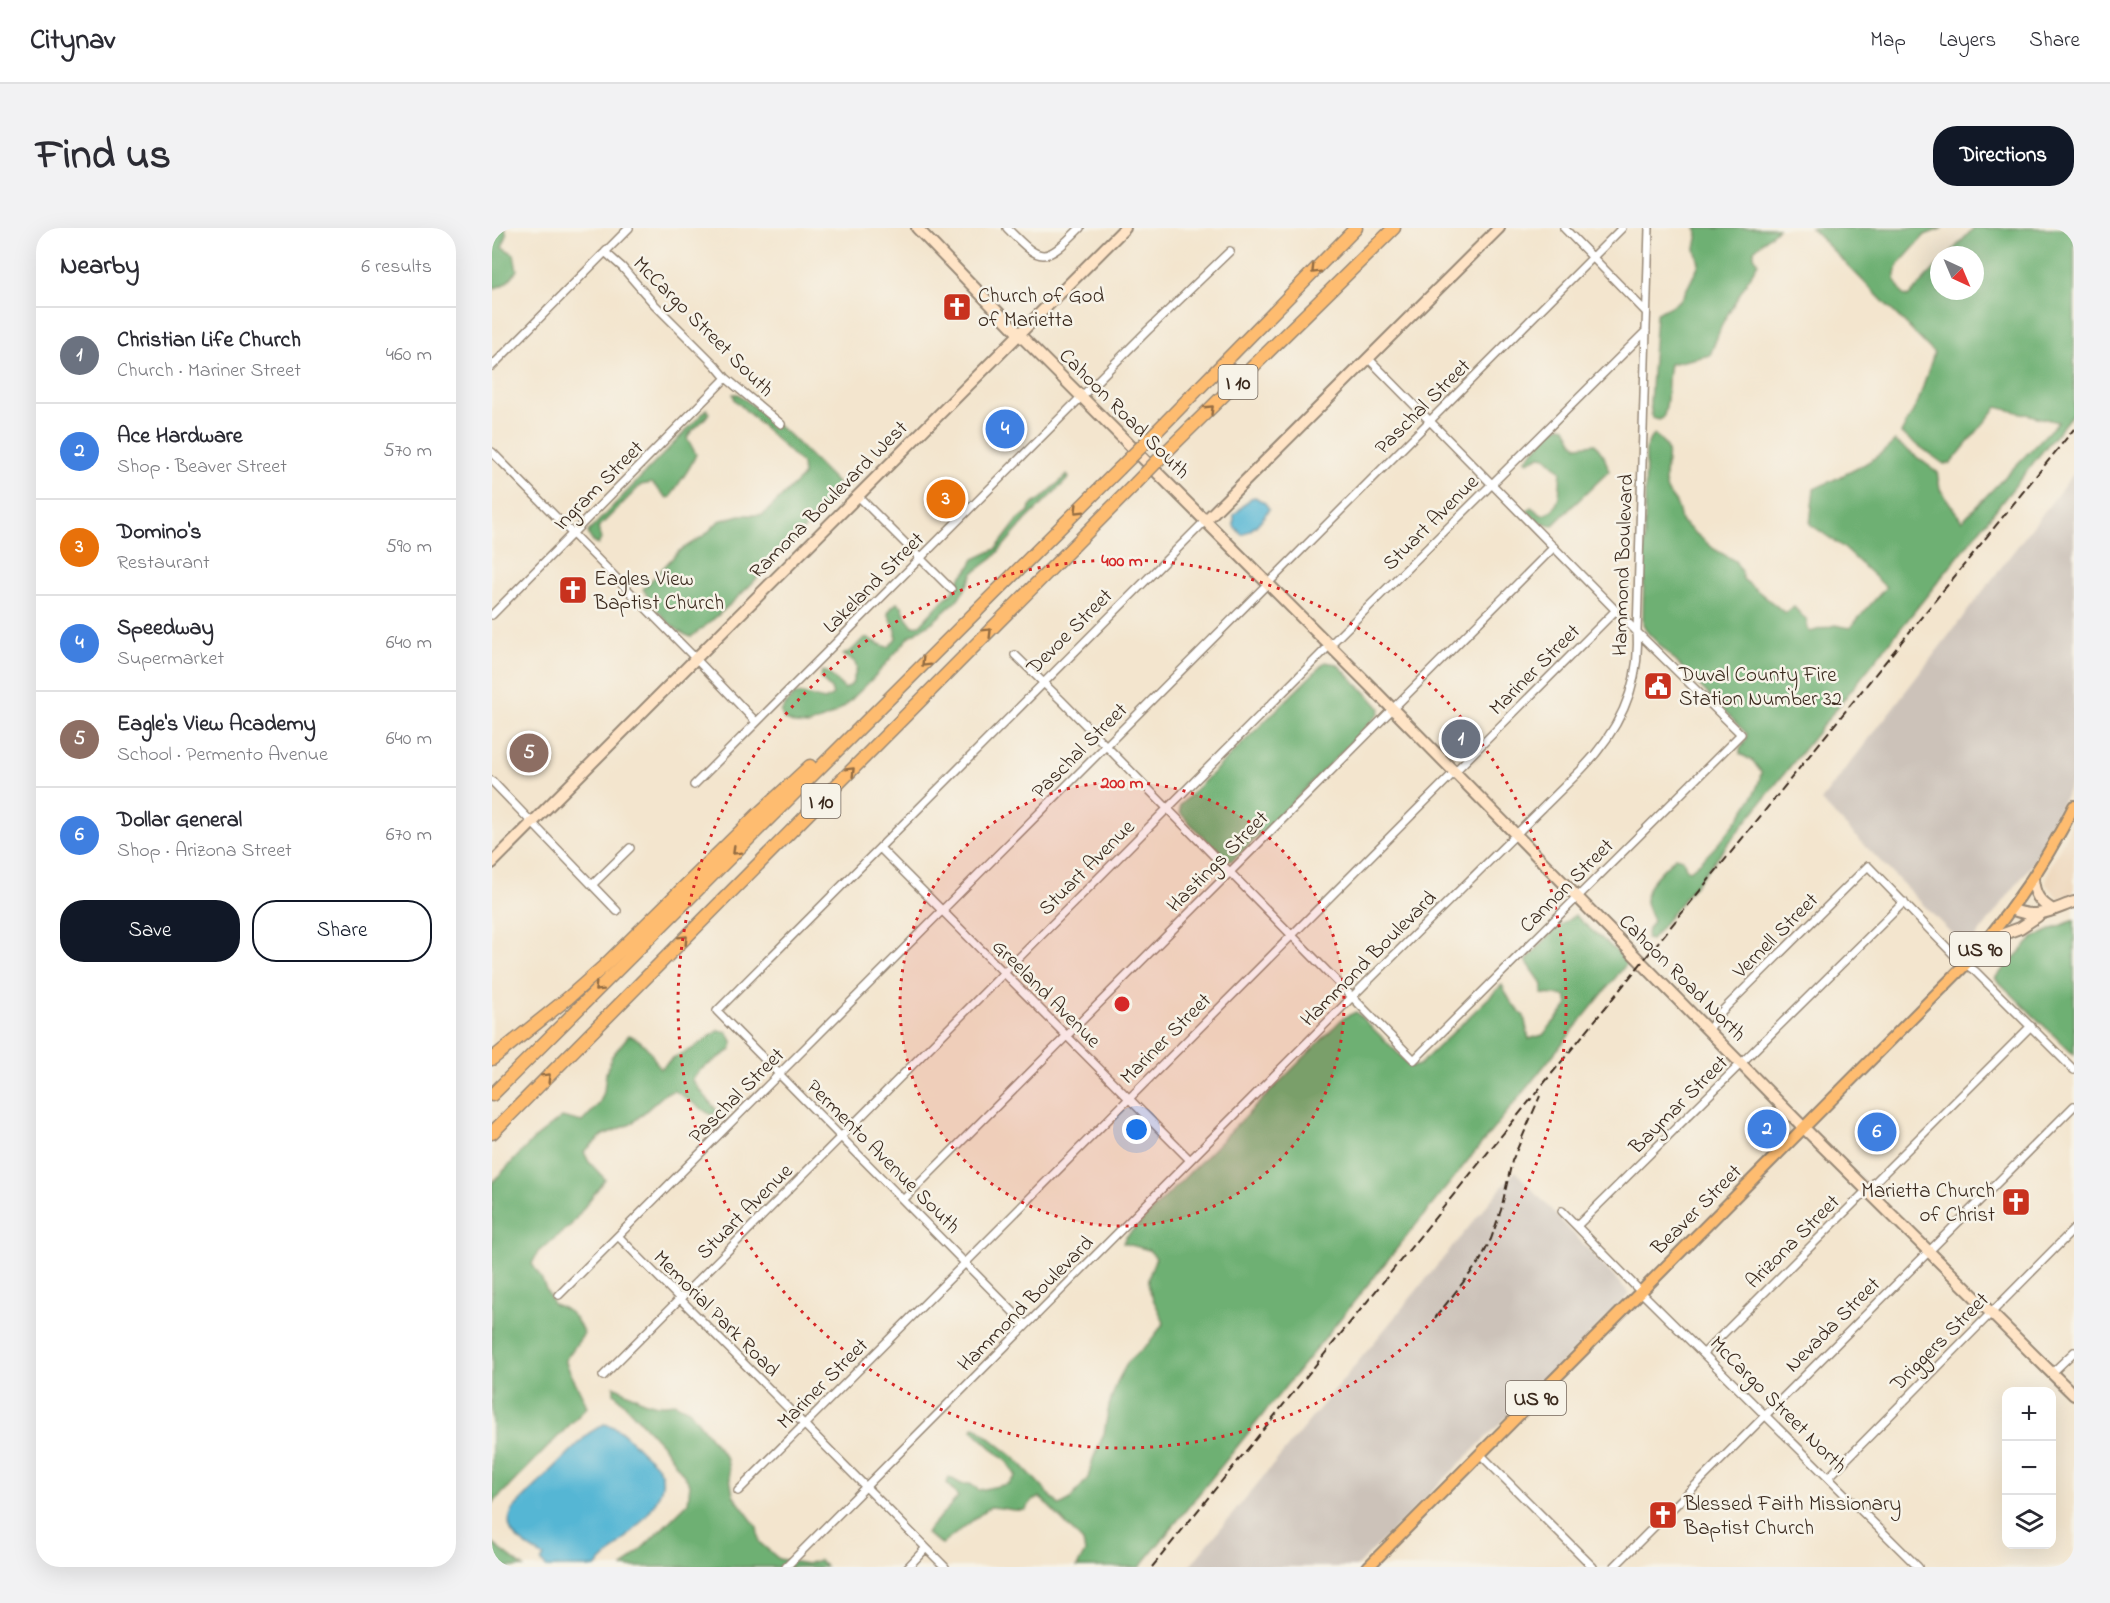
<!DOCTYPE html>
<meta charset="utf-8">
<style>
:root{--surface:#fff;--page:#f2f2f3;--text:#2b2b33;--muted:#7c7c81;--line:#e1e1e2;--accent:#111827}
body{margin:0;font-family:"Indie Flower",sans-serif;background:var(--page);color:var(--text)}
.controls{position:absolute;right:18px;bottom:18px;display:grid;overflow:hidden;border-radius:12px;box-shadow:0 6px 24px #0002}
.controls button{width:54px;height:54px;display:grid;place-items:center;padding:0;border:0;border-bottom:2px solid var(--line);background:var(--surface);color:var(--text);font:30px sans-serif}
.compass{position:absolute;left:1438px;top:18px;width:54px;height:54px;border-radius:50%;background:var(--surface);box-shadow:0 6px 24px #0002;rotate:136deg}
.you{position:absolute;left:645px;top:902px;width:21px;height:21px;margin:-15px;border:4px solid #fff;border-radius:50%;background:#1a73e8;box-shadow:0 0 0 9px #1a73e833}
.badge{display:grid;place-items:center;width:39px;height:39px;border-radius:50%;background:var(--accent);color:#fff;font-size:20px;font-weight:700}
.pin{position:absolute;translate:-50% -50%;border:3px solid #fff;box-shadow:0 2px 6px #0006}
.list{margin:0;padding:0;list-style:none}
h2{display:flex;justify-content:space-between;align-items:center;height:78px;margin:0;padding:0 24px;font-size:26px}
h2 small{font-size:20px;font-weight:400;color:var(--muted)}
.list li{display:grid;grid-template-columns:39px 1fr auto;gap:18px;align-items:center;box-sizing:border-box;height:96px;padding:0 24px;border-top:2px solid var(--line)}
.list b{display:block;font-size:22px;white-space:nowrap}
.list p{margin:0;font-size:20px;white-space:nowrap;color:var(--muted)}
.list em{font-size:20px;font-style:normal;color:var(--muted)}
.actions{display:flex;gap:12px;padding:18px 24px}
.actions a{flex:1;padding:14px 0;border:2px solid var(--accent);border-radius:24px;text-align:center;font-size:21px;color:var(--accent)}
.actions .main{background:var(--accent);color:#fff}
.icon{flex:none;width:33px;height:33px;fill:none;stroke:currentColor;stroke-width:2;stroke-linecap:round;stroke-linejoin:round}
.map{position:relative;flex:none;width:1582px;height:1339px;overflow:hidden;border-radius:24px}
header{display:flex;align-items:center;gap:36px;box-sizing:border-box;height:84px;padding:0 30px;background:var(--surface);border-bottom:2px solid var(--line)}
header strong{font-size:28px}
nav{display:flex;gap:33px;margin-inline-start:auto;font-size:21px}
.intro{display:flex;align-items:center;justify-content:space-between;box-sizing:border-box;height:144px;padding:0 36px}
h1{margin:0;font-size:42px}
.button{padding:15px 27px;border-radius:24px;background:var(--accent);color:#fff;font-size:21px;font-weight:700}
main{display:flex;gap:36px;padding:0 36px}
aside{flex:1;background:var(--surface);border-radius:24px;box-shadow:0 6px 24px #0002}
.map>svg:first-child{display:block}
.built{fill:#eed7bb}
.industrial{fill:#ccc2b9}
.forest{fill:#6eb073;stroke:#546d48;stroke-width:1.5}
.water{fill:#55b6d4;stroke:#487079;stroke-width:1.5}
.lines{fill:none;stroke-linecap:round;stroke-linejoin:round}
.street-casing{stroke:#978876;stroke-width:10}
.secondary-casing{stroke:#978876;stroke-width:14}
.primary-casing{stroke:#978876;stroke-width:14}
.highway-casing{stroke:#978876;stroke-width:15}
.street{stroke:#fff;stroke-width:7}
.secondary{stroke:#ffe4c6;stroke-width:10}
.primary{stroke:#febc70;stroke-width:10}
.highway{stroke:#febc70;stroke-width:12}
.rail{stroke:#3b2a1e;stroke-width:2;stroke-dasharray:9 4.5;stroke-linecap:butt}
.highway-bridge-casing{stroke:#978876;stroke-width:15;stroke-linecap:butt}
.highway-bridge{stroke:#febc70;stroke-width:12}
.oneway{stroke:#936c43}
.ring{fill:none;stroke:#d62828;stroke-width:3;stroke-dasharray:3 6}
.labels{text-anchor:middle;stroke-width:5;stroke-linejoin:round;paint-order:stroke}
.shield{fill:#f7f3e8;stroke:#73665b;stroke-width:1.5}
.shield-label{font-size:20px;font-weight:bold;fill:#3b2a1e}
.poi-label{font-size:21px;fill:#3b2a1e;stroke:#f7f3e8;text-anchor:start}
.street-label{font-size:21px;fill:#3b2a1e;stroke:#f7f3e8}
.centre{fill:#d62828;stroke:#f7f3e8;stroke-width:3}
.ring-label{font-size:18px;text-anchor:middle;font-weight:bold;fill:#d62828;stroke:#f7f3e8;stroke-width:5;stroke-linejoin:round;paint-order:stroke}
</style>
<header>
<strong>Citynav</strong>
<nav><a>Map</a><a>Layers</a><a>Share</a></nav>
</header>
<div class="intro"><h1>Find us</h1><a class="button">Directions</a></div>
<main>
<aside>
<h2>Nearby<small>6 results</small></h2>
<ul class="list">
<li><span class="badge" style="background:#6b7280">1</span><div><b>Christian Life Church</b><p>Church · Mariner Street</p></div><em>460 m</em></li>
<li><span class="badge" style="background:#3f7fe0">2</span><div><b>Ace Hardware</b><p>Shop · Beaver Street</p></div><em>570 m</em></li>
<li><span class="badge" style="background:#e8710a">3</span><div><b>Domino's</b><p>Restaurant</p></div><em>590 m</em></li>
<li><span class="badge" style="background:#3f7fe0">4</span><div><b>Speedway</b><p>Supermarket</p></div><em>640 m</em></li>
<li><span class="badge" style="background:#8d6e63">5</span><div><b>Eagle's View Academy</b><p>School · Permento Avenue</p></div><em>640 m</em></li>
<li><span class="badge" style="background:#3f7fe0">6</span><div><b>Dollar General</b><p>Shop · Arizona Street</p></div><em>670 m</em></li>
</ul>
<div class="actions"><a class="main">Save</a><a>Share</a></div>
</aside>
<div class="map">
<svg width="1582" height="1339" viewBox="0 0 1582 1339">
<rect width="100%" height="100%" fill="#f7f3e8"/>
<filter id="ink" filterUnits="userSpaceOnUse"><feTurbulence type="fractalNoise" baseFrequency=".0167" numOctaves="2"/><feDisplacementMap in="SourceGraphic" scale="12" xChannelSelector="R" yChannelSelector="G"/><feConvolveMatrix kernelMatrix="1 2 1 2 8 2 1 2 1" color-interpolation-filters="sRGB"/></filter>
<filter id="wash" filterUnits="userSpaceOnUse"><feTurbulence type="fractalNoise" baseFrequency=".008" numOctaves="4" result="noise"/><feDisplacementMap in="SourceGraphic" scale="24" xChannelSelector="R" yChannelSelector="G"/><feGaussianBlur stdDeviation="1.35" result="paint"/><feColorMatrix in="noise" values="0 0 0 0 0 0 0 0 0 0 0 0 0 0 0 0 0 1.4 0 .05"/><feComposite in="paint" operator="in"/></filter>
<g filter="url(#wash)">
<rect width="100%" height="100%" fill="#f3e5ce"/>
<path class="built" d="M 1582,592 L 1582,665 L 1567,670 L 1554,656 L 1559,638 Z"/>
<path class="industrial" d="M 1582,245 L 1582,549 L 1544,631 L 1475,721 L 1329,573 Z
M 1023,943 L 1138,1066 L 864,1339 L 697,1339 Z"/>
<path class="forest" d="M 0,0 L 13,0 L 15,7 L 10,19 L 22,26 L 25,42 C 20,51 10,60 0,60 Z
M 1204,0 L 1286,0 L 1262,22 L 1262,27 L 1266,35 L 1231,94 L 1218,127 L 1178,136 C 1174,154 1178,173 1171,190 L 1167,192 L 1160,190 L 1158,175 L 1164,86 C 1171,81 1183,77 1189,71 C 1191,69 1206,40 1207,35 L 1203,21 L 1206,5 Z
M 1319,0 L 1451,0 L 1433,7 L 1406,37 L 1403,52 L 1411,67 L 1416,69 L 1447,36 L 1447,63 L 1483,63 L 1483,27 L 1456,27 L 1482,0 L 1582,0 L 1582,184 L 1159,712 L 1154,711 L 1156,701 L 1161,693 C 1159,687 1155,681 1154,674 C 1153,654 1171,643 1183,629 L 1191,631 L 1194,641 L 1198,642 C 1221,625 1267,572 1269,544 L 1261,533 L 1248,526 L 1248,521 L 1254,512 L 1255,506 L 1156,405 L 1151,396 L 1154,220 L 1158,211 L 1163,207 C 1187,224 1168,238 1174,259 C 1176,266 1180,269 1184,275 C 1187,281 1188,287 1189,293 L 1222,321 L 1243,333 L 1248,341 L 1251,351 L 1293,385 L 1302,379 L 1315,393 L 1315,400 L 1318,404 L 1343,397 L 1358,400 L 1394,359 L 1352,320 L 1318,296 L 1322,261 C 1351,247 1381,236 1403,213 L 1445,244 L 1448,261 L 1470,293 L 1566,194 L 1505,179 L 1459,235 L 1452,236 L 1409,205 L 1426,174 L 1442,125 Z
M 241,166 L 246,166 L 296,206 L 344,254 L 349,262 C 301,311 254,368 199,409 C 180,403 161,379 151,361 L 187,323 L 213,307 L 227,293 L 248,287 L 271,287 L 311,248 L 310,236 L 243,172 Z
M 215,181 L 217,185 C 211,196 199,200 195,210 L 204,226 C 198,243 186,254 179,269 L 175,270 L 160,255 L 149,257 L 106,300 L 109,311 L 106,317 C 100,314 97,310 96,304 Z
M 1069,198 L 1074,199 L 1081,213 L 1086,218 L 1103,216 L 1112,228 L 1117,243 L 1060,298 C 1049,297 1044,291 1035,283 L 1039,279 L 1050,287 C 1071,283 1067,259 1069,243 L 1054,229 L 1048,228 L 1036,234 L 1033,232 L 1063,200 Z
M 575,247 L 577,250 L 534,292 L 501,330 L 481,345 L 472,363 L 464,373 L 442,393 L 418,408 L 384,447 L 353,478 L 340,487 L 316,497 L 303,496 L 292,491 L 289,484 C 305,456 310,468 333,472 L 341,467 L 339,461 L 328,450 L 330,443 L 335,444 L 353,461 L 360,456 L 365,440 L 362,433 L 351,427 L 360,422 L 372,410 C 383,411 387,419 397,419 L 404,410 L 404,402 L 396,385 L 400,379 L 405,375 L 410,378 L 414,389 L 421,398 L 428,397 L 451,372 L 460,365 L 468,350 L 477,340 L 482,331 L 504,321 L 526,292 L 537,283 L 538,278 L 549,271 Z
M 833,434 L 845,436 L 881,472 L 888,480 L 887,486 L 755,620 L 740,633 L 734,632 L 688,585 L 688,577 Z
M 1083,687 C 1100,704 1119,717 1136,734 L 648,1339 L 585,1339 L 593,1324 L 591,1314 L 548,1269 L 541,1272 L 533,1282 C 521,1284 511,1279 498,1279 L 450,1316 L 434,1306 L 437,1301 L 466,1269 L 455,1255 L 457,1249 L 469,1256 L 478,1256 L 487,1262 L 516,1256 L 524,1248 L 516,1235 L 480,1202 L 483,1198 L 524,1231 L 568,1278 L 577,1273 L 596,1250 L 601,1231 L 612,1206 L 617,1178 L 625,1154 L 636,1134 L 656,1116 L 672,1095 C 661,1065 648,1063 664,1030 L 657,1022 L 631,1015 L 633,1010 L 851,790 L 864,784 L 920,839 L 927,837 L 1010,757 L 1019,774 L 1032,788 L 1037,811 L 1051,807 L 1076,777 L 1074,768 L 1050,766 L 1051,757 L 1034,733 L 1062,702 Z
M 1582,692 L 1582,827 L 1503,750 L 1541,710 Z
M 227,802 L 235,804 L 241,815 L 239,822 L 208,842 L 200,852 L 226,884 L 219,887 L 183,863 L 174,865 L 139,896 L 111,907 L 92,924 L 97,934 L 113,951 L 79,997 L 46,1024 L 40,1036 L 48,1048 L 61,1076 C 80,1082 84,1090 92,1106 L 73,1132 C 79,1149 89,1162 95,1179 L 0,1276 L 0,955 L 43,910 L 70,889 L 90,894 L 107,876 L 112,864 L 114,845 L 120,828 L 137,807 C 154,813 160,827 168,841 L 181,830 L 200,821 Z
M 122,1158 L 151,1173 L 165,1177 L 182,1175 L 197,1182 L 235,1231 L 241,1267 L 265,1299 L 267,1314 L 287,1331 L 315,1336 L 327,1332 L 334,1339 L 131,1339 L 196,1275 L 198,1256 L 172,1219 L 122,1165 Z
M 0,1315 L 31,1339 L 0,1339 Z"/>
<path class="water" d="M 763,269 L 773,275 L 777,281 C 771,291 761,302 750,307 L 742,298 L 742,287 L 759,270 Z
M 112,1196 C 127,1198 138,1212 149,1223 C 155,1229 164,1235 168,1243 C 183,1271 122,1321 104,1339 L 55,1339 L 49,1334 L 52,1329 C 33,1316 6,1306 22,1280 L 97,1205 Z"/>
</g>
<g filter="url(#ink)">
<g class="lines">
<g class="street-casing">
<path id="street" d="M 515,0 C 550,36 552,36 588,0
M 1072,0 L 1154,84
M 113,24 L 130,39 L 162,76 L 223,137 L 234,150 L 289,196
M 0,138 L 137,0
M 0,224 L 204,431 L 264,494
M 366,268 L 459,361
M 0,387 L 234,150
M 523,427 L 570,473 L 922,832 L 1249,506 L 1145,404 L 876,130
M 0,553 L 125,683
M 202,557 L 655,103 L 738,23
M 388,620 L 698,932
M 100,657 L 138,620
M 1217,802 L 1227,786 L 1376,638 L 1466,731 L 1483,743 L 1582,842
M 412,971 L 1062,319
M 1070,983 L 1149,1064 L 1426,1339
M 1085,998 L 1412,674
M 126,1008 L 453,1339
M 67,1067 L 1130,0
M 534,1097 L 225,783 L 713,293
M 1212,1125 L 1539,798
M 1560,1145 L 1582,1124
M 111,1148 L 837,418 L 1154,103
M 988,1226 L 1101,1339
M 1337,1249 L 1582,1001
M 246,1263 L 1124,382
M 294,1339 L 873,756 L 1089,542 C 1126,504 1149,458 1145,404 L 1157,0
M 416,1339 L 434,1320
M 1122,1339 L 1582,878"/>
</g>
<g class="secondary-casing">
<path id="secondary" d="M 425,0 L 528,107 L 881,461 L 1312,900 L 1582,1167
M 713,293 L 1007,0
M 0,635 L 633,0
M 1541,650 C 1542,666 1547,674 1561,682
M 1519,681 C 1545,692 1557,683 1582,674
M 1495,712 L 1528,700 L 1546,688"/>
</g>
<g class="primary-casing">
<path id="primary" d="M 876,1339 L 1474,736 C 1517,688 1553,636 1582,578"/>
</g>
<g class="highway-casing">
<path id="highway" d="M 662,206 L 864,0
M 676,222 L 902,0
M 0,831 L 76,770 L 111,739 L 265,587 L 318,538
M 0,867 L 627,241
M 0,905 L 644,255"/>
</g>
<use href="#street" class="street"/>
<use href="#secondary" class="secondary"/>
<use href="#primary" class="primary"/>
<use href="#highway" class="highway"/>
<path class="rail" d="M 943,1090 L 988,1033 L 999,1011 L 1009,982 L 1020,933 L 1048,868
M 660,1339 L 1582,201"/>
<g class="highway-bridge-casing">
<path id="highway-bridge" d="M 627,241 L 662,206
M 644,255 L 676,222"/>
</g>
<use href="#highway-bridge" class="highway-bridge"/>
</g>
<defs><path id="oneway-chevron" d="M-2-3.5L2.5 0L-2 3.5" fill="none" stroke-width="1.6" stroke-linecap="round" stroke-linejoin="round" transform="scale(1.5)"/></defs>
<g class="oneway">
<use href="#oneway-chevron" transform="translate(823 42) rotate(135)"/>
<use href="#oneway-chevron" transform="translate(718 181) rotate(-44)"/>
<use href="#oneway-chevron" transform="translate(586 282) rotate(135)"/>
<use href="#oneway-chevron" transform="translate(496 404) rotate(-45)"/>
<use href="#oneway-chevron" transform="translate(433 435) rotate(135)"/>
<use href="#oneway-chevron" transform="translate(359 543) rotate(-45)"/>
<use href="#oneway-chevron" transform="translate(244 623) rotate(135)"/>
<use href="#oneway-chevron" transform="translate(192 711) rotate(-45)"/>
<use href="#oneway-chevron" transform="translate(106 760) rotate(135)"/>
<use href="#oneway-chevron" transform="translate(55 849) rotate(-45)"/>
</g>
</g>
<circle cx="630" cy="776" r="222" fill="#d62828" fill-opacity=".12"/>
<g class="ring">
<circle cx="630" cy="776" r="222"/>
<circle cx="630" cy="776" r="444"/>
</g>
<defs>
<g id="church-square" transform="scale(1.5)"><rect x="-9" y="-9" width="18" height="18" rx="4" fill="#c8321e" stroke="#f7f3e8"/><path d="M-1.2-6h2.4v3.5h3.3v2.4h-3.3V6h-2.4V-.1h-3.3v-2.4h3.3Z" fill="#fff"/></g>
<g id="civic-square" transform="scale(1.5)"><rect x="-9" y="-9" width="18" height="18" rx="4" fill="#c8321e" stroke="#f7f3e8"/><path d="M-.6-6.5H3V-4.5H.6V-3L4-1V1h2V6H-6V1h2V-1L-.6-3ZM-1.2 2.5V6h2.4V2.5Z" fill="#fff"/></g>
</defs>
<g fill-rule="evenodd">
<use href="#church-square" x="465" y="79"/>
<use href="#church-square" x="81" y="362"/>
<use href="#civic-square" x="1166" y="458"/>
<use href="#church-square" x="1524" y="974"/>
<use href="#church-square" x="1171" y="1287"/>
</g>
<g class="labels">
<g class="shield">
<rect x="726.5" y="137" width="39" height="34" rx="4.5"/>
<rect x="309.5" y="556" width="39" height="34" rx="4.5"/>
<rect x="1458" y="704" width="60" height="34" rx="4.5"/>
<rect x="1014" y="1153" width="60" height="34" rx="4.5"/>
</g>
<g class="shield-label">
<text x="746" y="161">I 10</text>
<text x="329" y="580">I 10</text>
<text x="1488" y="728">US 90</text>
<text x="1044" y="1177">US 90</text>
</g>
<g class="poi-label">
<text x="486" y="74">Church of God<tspan x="486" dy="24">of Marietta</tspan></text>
<text x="102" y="357">Eagles View<tspan x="102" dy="24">Baptist Church</tspan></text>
<text x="1187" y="453">Duval County Fire<tspan x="1187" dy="24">Station Number 32</tspan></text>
<text x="1503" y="969" text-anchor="end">Marietta Church<tspan x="1503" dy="24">of Christ</tspan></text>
<text x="1192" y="1282">Blessed Faith Missionary<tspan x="1192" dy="24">Baptist Church</tspan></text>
</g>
<g class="street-label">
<text transform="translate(212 98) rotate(45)" y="7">McCargo Street South</text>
<text transform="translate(930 178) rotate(-45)" y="7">Paschal Street</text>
<text transform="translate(633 185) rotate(45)" y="7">Cahoon Road South</text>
<text transform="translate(106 257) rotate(-45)" y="7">Ingram Street</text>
<text transform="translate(336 271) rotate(-45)" y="7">Ramona Boulevard West</text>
<text transform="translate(938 294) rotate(-45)" y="7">Stuart Avenue</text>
<text transform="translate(1130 337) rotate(-88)" y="7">Hammond Boulevard</text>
<text transform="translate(381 354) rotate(-45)" y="7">Lakeland Street</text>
<text transform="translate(577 403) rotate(-45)" y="7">Devoe Street</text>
<text transform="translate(1042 441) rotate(-45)" y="7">Mariner Street</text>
<text transform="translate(587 522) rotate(-45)" y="7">Paschal Street</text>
<text transform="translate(725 633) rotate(-45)" y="7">Hastings Street</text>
<text transform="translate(594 639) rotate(-45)" y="7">Stuart Avenue</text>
<text transform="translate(1074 657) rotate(-45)" y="7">Cannon Street</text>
<text transform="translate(1283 707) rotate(-45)" y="7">Vernell Street</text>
<text transform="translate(876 730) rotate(-45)" y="7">Hammond Boulevard</text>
<text transform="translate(1191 749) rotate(45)" y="7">Cahoon Road North</text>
<text transform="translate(555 765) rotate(45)" y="7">Greeland Avenue</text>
<text transform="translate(673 810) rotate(-45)" y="7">Mariner Street</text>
<text transform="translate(244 867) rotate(-45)" y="7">Paschal Street</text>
<text transform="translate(1186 876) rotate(-45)" y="7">Baymar Street</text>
<text transform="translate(392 928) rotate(45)" y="7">Permento Avenue South</text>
<text transform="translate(1204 981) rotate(-45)" y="7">Beaver Street</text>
<text transform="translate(252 983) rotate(-45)" y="7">Stuart Avenue</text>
<text transform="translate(1300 1013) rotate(-45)" y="7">Arizona Street</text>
<text transform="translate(533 1075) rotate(-45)" y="7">Hammond Boulevard</text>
<text transform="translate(225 1085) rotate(45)" y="7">Memorial Park Road</text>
<text transform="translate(1340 1096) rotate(-45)" y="7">Nevada Street</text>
<text transform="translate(1447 1113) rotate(-45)" y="7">Driggers Street</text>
<text transform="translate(330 1155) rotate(-45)" y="7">Mariner Street</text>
<text transform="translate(1287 1176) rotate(45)" y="7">McCargo Street North</text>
</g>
</g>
<circle cx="630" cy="776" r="9" class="centre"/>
<g class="ring-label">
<text x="630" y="338">400 m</text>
<text x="630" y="560">200 m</text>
</g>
</svg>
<div class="controls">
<button>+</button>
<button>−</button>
<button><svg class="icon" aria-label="layers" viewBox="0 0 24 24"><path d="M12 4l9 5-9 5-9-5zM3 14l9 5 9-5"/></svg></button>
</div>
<svg class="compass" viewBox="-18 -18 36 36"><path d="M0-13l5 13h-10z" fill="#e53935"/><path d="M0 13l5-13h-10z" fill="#7c7c81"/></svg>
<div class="you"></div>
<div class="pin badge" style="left:969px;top:511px;background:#6b7280">1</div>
<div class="pin badge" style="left:1275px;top:901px;background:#3f7fe0">2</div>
<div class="pin badge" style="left:454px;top:271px;background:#e8710a">3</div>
<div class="pin badge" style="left:513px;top:201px;background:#3f7fe0">4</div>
<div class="pin badge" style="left:37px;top:525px;background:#8d6e63">5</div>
<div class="pin badge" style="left:1385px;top:904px;background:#3f7fe0">6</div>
</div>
</main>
